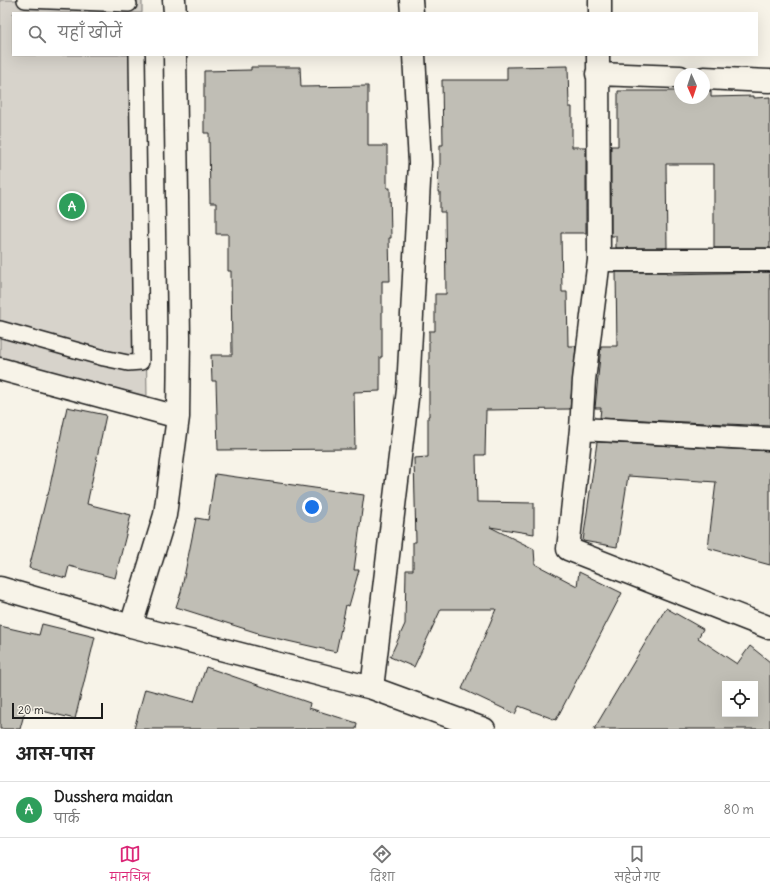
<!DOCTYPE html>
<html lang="hi">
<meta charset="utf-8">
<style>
:root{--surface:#fff;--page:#f2f2f2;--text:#222;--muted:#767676;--line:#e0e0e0;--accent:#db2777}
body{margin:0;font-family:Delius,"Playpen Sans Deva",sans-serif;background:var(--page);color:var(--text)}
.controls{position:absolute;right:12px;bottom:12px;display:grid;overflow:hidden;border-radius:0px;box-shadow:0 4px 16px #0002}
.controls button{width:36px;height:36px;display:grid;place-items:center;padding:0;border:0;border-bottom:1px solid var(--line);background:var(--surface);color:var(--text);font:20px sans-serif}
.compass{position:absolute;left:674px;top:68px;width:36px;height:36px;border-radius:50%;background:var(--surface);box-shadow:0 4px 16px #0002;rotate:177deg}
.scale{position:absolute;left:12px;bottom:10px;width:91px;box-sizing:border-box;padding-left:4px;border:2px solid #1c1c1c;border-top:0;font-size:11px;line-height:14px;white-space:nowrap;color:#1c1c1c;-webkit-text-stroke:3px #f7f3e8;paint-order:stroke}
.you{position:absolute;left:312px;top:507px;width:14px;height:14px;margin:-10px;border:3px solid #fff;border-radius:50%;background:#1a73e8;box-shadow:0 0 0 6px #1a73e833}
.badge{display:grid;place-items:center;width:26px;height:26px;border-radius:50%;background:var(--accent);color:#fff;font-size:13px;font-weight:700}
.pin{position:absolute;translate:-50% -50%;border:2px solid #fff;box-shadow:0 1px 4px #0006}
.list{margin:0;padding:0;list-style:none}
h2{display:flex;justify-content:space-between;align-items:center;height:52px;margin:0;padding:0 16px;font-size:17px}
h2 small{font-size:13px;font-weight:400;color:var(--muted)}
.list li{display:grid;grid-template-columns:26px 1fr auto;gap:12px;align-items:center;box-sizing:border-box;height:56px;padding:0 16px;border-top:1px solid var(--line)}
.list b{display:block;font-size:15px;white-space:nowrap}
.list p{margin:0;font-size:13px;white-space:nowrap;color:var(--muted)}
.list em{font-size:13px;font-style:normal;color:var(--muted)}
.icon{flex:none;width:22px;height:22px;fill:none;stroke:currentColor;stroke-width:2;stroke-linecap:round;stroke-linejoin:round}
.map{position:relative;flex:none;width:770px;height:729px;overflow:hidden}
.search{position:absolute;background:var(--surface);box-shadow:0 4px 16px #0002;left:12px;right:12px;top:12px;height:44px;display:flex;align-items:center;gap:10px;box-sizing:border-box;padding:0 14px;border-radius:0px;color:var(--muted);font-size:15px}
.sheet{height:108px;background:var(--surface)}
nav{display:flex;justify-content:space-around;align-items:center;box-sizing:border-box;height:56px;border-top:1px solid var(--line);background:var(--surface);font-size:11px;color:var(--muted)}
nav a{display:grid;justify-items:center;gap:2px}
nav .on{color:var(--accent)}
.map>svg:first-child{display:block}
.green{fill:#d7d3cb;stroke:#7a7874}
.building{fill:#c0beb5;stroke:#1c1c1c;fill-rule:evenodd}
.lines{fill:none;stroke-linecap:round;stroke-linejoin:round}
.lane-casing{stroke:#1c1c1c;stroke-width:18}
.street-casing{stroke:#1c1c1c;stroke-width:25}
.lane{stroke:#f7f3e8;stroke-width:15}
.street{stroke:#f7f3e8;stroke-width:22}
</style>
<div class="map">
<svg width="770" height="729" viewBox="0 0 770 729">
<rect width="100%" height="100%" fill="#f7f3e8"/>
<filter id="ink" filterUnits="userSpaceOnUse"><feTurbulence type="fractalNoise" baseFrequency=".025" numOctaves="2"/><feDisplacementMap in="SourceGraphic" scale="8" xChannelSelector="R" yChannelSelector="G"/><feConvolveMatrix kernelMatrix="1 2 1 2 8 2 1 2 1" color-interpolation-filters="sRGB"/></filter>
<g filter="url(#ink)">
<path class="green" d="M 0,0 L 142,0 L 142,13 L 13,13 L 13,55 L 143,55 L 147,400 L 0,358 Z"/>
<path class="building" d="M 568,66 L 569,107 L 572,107 L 572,147 L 586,147 L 586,233 L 561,233 L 562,292 L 567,292 L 568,346 L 576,346 L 570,409 L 486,410 L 485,455 L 476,455 L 477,502 L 534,503 L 534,534 L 490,527 L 534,549 L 535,564 L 577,586 L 579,572 L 622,593 L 556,720 L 519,706 L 515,714 L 462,689 L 496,609 L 441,609 L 414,667 L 390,657 L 405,624 L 406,570 L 413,570 L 413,542 L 416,542 L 414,458 L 428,457 L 428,416 L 429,416 L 429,331 L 435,331 L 435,294 L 446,294 L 445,212 L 440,212 L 440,192 L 438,192 L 439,167 L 440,167 L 440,145 L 443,145 L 442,80 L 507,80 L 507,67 Z
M 251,67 L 300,67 L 301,87 L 368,86 L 368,146 L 387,146 L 387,188 L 390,188 L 391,238 L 389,238 L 390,281 L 382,281 L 382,357 L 380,357 L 380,391 L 354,392 L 355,449 L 218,450 L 216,381 L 212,381 L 211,355 L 232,355 L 231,271 L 228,271 L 228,234 L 216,234 L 216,203 L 210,203 L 209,133 L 204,133 L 204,71 L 251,70 Z
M 618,91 L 680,91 L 680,98 L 704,98 L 704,91 L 711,91 L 711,97 L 754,96 L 754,98 L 770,97 L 770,248 L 714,248 L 714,164 L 666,164 L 667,248 L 616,248 L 616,236 L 611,236 L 611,146 L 618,146 Z
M 616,272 L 667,272 L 667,274 L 770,272 L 770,426 L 600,418 L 601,408 L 595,408 L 601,346 L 617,346 Z
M 67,407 L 106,415 L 87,504 L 131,515 L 115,578 L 69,566 L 66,578 L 29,568 L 47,495 L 48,495 Z
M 597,442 L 770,451 L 770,565 L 708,548 L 716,482 L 628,476 L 617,547 L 583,541 Z
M 215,474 L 364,495 L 354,570 L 359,570 L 349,606 L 346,605 L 336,652 L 257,634 L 258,633 L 176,607 L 181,592 L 196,518 L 208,520 Z
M 666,608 L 703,629 L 698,638 L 737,664 L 750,646 L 770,662 L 770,729 L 594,729 ZM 725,684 L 755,684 L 755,714 L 725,714 Z
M 42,624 L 95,637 L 75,719 L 26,707 L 20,729 L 0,729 L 0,626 L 39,635 Z
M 206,667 L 310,703 L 309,708 L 357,723 L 356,729 L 134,729 L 145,689 L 194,702 Z"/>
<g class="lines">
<g class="lane-casing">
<path id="lane" d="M 25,0 L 129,4
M 0,329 L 104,358 L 128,363 L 141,362 L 137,55"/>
</g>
<g class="street-casing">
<path id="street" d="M 174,0 L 175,13
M 411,0 L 412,13
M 600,13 L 600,0
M 598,55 L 599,260 L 584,380 L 581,429 L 568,549 L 770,628
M 597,74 L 680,77
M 704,78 L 770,81
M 599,260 L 770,260
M 0,369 L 178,417
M 581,429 L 770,439
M 0,588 L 131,626 L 372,688 L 484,729
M 131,626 L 165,515 L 178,417 L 179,338 L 175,55
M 372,688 L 408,390 L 420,163 L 414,55"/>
</g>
<use href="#lane" class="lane"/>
<use href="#street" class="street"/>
</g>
</g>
</svg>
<div class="controls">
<button><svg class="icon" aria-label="locate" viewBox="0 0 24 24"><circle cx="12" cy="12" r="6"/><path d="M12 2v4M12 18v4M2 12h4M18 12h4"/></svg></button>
</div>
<svg class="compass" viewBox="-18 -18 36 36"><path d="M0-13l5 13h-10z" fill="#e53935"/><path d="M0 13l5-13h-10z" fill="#767676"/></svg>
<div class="scale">20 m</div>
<div class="you"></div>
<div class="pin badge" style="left:72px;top:206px;background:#2e9e5b">A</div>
<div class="search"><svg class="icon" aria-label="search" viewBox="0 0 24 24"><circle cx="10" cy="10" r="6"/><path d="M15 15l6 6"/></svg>यहाँ खोजें</div>
</div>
<section class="sheet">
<h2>आस-पास<small></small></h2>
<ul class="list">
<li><span class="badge" style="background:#2e9e5b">A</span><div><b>Dusshera maidan</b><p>पार्क</p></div><em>80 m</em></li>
</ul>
</section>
<nav>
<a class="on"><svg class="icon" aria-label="map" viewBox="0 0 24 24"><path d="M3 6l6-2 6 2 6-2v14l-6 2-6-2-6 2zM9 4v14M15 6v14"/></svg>मानचित्र</a>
<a><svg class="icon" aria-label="directions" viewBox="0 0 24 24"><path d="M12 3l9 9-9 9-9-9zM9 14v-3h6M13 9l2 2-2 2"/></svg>दिशा</a>
<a><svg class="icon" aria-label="saved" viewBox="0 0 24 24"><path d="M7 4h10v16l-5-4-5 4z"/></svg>सहेजे गए</a>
</nav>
